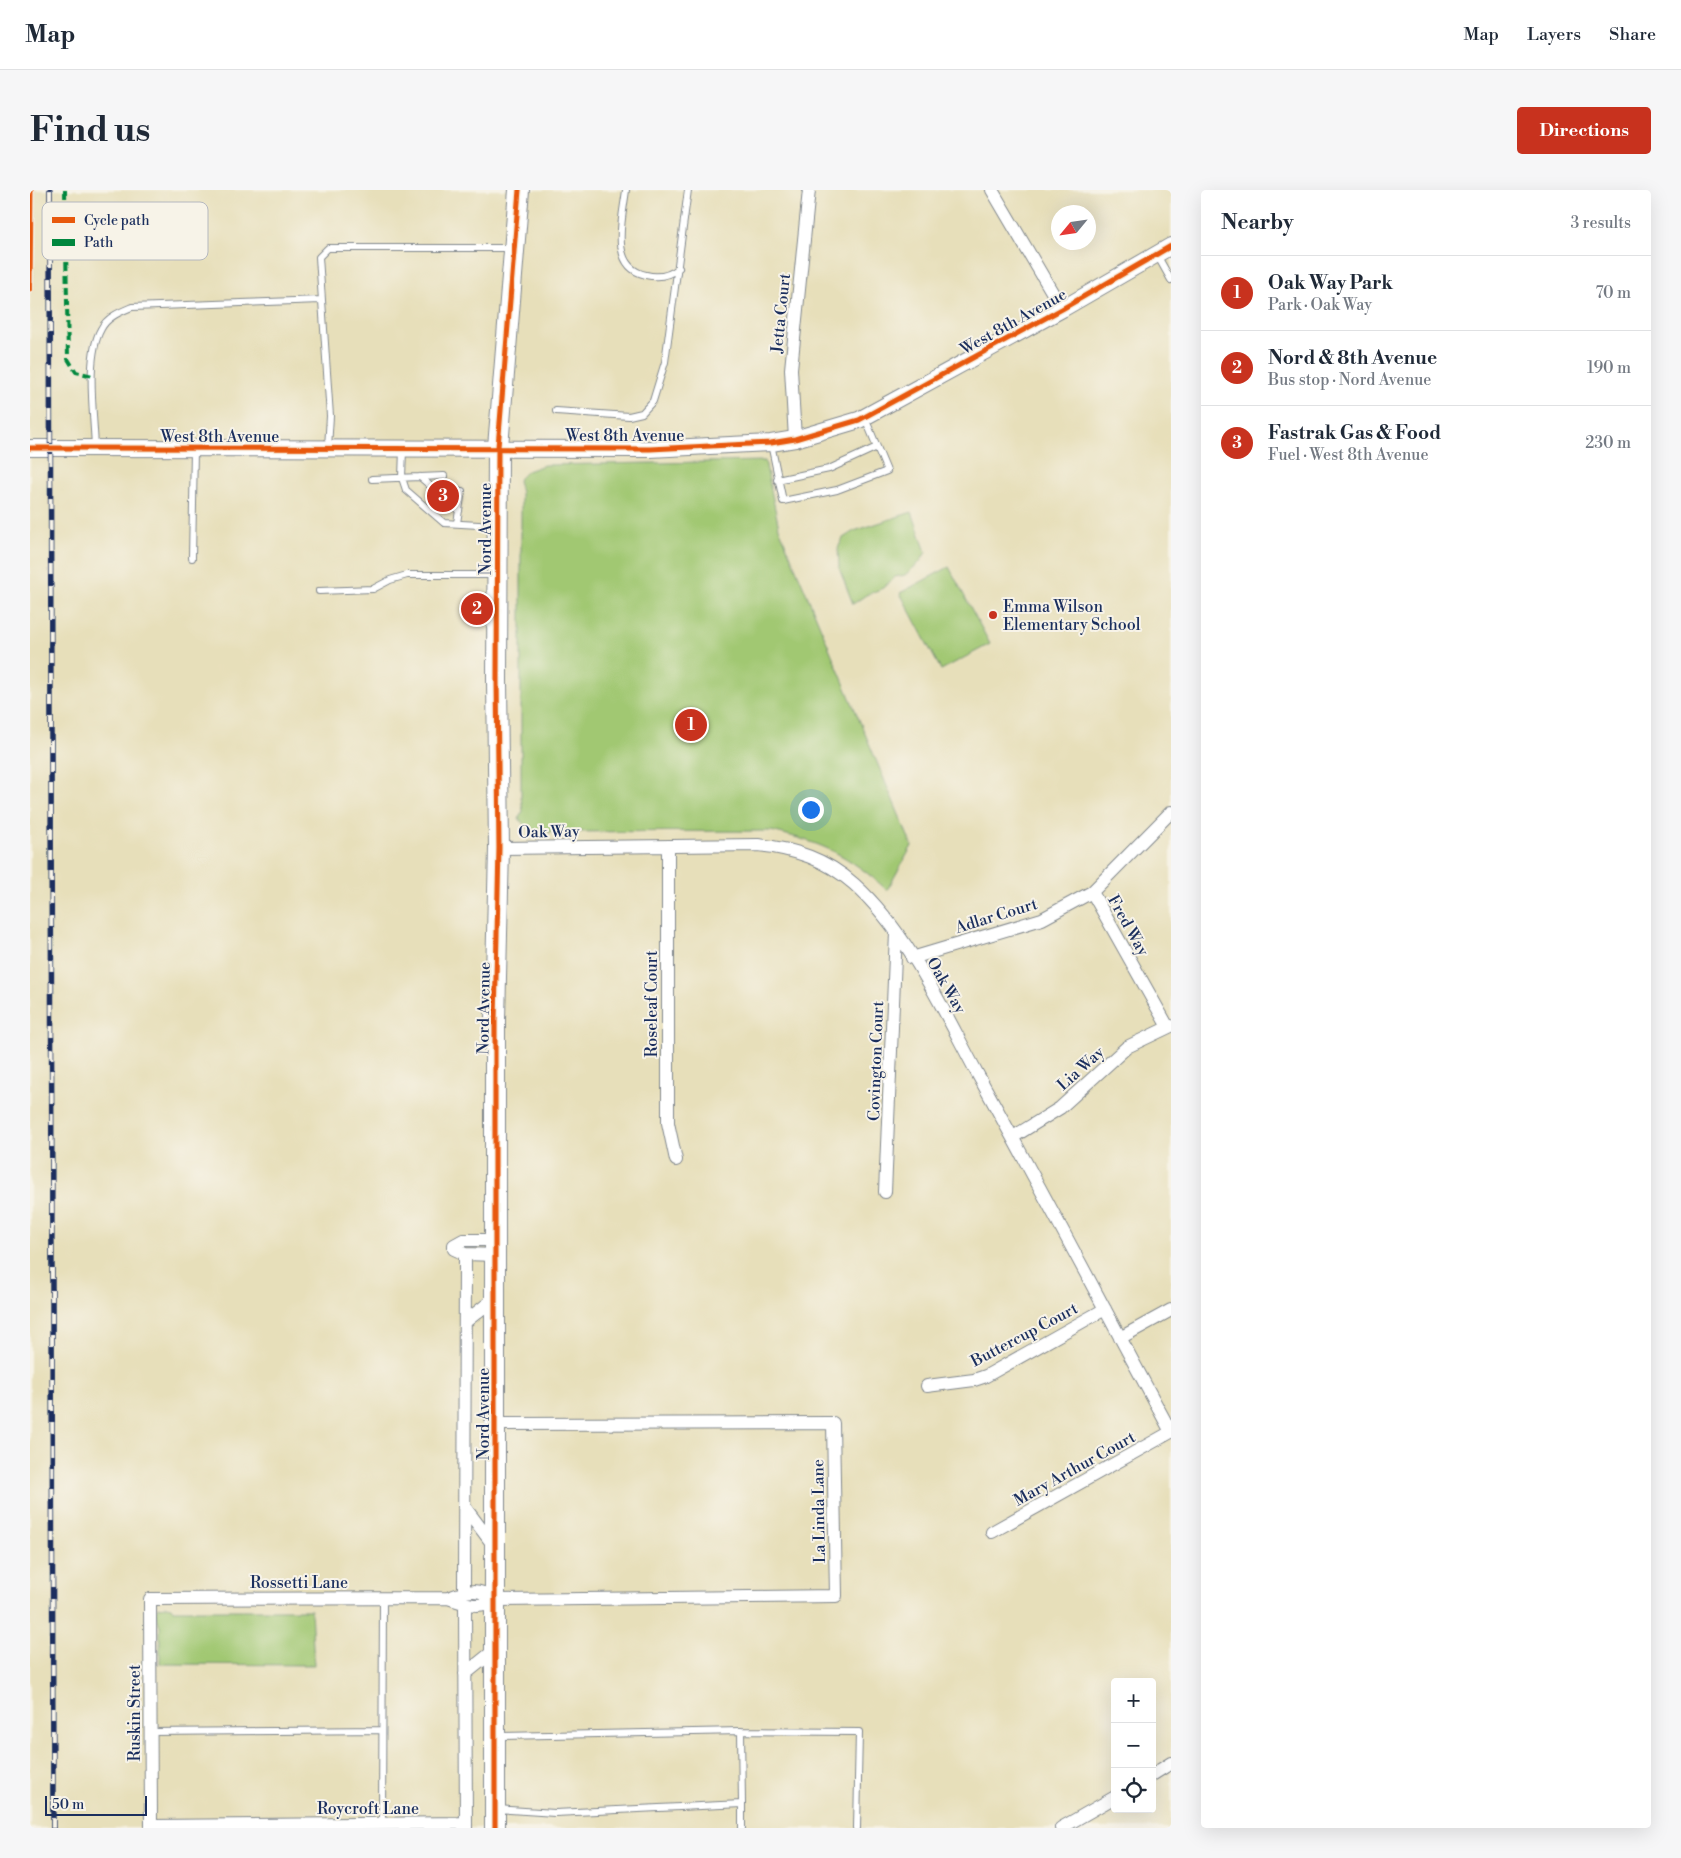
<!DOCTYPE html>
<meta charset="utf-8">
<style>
:root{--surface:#fff;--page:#f6f6f7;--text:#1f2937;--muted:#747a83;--line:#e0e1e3;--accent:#c8321e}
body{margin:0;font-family:"Libre Bodoni",serif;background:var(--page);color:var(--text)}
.controls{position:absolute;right:15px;bottom:15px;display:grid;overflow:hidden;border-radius:5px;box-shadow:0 5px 20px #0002}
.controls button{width:45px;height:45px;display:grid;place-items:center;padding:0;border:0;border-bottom:1px solid var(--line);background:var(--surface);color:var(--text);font:25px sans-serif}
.compass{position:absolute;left:1021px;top:15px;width:45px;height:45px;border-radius:50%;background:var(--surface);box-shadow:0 5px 20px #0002;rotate:241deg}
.scale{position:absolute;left:15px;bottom:12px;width:102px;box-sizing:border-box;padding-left:5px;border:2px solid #1b2f5e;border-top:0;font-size:14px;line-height:18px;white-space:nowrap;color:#1b2f5e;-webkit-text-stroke:4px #f7f3e8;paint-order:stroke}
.you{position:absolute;left:780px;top:619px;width:18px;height:18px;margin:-12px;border:4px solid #fff;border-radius:50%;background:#1a73e8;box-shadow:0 0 0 8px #1a73e833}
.badge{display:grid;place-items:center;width:32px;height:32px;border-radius:50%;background:var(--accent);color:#fff;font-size:16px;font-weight:700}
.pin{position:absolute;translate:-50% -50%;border:2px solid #fff;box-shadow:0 1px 5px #0006}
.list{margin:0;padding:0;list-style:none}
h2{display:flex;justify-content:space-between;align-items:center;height:65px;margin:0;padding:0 20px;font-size:21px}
h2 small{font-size:16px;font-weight:400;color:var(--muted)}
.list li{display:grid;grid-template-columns:32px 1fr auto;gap:15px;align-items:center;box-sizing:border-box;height:75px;padding:0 20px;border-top:1px solid var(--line)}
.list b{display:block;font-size:19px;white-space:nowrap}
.list p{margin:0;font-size:16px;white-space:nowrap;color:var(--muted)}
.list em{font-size:16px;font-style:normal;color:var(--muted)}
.icon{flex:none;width:28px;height:28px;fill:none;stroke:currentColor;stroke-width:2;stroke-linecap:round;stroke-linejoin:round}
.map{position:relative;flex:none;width:1141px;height:1638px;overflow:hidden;border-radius:5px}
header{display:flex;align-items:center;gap:30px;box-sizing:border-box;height:70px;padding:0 25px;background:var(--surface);border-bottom:1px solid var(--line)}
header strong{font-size:24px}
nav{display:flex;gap:28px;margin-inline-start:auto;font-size:18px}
.intro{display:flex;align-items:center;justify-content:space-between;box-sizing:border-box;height:120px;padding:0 30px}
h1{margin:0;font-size:35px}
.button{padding:12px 22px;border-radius:5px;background:var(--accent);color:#fff;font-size:18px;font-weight:700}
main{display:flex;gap:30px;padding:0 30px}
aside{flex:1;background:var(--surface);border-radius:5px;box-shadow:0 5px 20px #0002}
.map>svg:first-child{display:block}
.green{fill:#a1c872;stroke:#5e7c68}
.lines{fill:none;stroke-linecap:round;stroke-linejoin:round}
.service-casing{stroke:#81878c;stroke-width:8}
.minor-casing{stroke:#81878c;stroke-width:14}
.tertiary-casing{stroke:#81878c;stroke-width:18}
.primary-casing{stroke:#81878c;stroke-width:22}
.service{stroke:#fff;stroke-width:6}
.minor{stroke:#fff;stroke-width:12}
.tertiary{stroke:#fff;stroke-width:16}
.primary{stroke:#fff;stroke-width:20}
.rail-casing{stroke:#1b2f5e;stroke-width:5.5}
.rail{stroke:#f7f3e8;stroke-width:4;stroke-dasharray:11;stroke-linecap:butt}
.quiet{stroke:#00873e;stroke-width:4;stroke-dasharray:8 4;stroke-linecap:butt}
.cycleway-casing{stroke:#f7f3e8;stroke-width:8}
.cycleway{stroke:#e8590c;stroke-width:5}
.poi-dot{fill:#c8321e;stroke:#f7f3e8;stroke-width:2}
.labels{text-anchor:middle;stroke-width:4;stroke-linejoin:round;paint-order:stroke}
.street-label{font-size:16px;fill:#1b2f5e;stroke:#f7f3e8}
.poi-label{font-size:16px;fill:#1b2f5e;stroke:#f7f3e8;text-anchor:start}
.key{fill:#f7f3e8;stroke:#b5b8bf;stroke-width:1}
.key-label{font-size:14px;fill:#1b2f5e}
</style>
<header>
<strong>Map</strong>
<nav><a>Map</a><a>Layers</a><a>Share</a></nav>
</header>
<div class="intro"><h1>Find us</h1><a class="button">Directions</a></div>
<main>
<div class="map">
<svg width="1141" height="1638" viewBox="0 0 1141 1638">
<rect width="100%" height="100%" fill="#f7f3e8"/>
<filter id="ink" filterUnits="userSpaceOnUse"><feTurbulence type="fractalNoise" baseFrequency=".02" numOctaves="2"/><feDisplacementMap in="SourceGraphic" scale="10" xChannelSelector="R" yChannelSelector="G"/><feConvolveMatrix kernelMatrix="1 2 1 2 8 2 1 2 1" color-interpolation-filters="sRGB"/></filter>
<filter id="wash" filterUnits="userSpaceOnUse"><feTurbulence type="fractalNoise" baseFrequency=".0096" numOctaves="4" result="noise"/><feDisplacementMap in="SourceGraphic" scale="20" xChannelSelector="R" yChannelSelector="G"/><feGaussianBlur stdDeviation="1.12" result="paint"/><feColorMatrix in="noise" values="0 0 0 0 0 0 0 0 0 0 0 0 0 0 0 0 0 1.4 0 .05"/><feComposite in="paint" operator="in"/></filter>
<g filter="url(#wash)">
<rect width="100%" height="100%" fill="#e7dfba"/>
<path class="green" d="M 735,271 L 749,338 L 882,656 L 857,700 C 817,664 793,653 741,641 L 516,642 C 504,640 495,639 489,628 L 493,621 L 491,607 L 491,303 L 488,290 L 497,281 L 514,275 Z
M 882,322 L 896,362 L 890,372 L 875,385 L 865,387 L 853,398 L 836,405 L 823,414 L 809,378 L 808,358 L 813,348 L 824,341 Z
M 919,377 L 960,454 L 911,480 L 870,403 Z
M 136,1416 L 141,1417 L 143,1420 L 281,1420 L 284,1475 L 130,1474 L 130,1436 L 125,1422 L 129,1417 Z"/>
</g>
<g filter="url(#ink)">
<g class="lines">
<g class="service-casing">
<path id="service" d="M 596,0 C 593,27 578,77 616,85 C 628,88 639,86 649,78
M 1127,65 L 1141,90
M 526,221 L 599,226 L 612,223 L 623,211 L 635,172 L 658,0
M 741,254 L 753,311 L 807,300 L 857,281 L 835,228
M 298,257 L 300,226 L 289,67 L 298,58 L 481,58
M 65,258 C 64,225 55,167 71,139 C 77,127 90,122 102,117 L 290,110
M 373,259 L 372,288 L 376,300 L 414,333 L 466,336
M 390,287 L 404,299
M 342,289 L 414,286
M 747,290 L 799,279 L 847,257
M 421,314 L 429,321
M 427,333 L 432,301
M 162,368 L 164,260
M 289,401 L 343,399 L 360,390 L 377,385 L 466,385
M 120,1542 L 352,1540
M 468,1546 L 711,1541 L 829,1542 L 827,1638
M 712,1614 L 712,1638
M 466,1619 L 525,1623 L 712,1614 L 711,1541
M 352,1634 L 353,1408"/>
</g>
<g class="minor-casing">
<path id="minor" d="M 962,0 L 1032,119
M 765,249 L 761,179 L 779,0
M 638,656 L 638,933 L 646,970
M 469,658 L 728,655 C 765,659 796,669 824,694 C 878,742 913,820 947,883 C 1013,1002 1076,1122 1141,1242
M 1062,702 L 1138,837
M 882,768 L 1012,729 L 1062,702 L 1141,622
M 983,947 L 1030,918 L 1097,857 L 1141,836
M 855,1002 L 866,743
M 465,1050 L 433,1050 L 424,1055 L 424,1059 L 435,1064 L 465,1065
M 435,1132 L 465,1108
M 1090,1148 L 1141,1120
M 897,1196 L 944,1190 L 956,1186 L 1075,1119
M 434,1316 L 464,1356
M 962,1342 L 1141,1242
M 434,1401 L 435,1064
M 418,1408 C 435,1414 449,1419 466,1410 L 806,1406 L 803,1233 L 465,1234
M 435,1414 L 436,1638
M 435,1484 L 466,1459
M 1122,1585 L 1141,1573
M 121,1636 L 436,1633
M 121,1638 L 120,1409 L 418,1408 C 438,1400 448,1397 466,1410
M 1031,1638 L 1085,1607"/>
</g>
<g class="tertiary-casing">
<path id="tertiary" d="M 0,258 L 620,259 L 741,253 L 765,249 L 829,230 L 1032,119 L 1141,56"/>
</g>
<g class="primary-casing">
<path id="primary" d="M 465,1638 L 465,830 L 469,658 L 467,490 L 468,257 L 489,0"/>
</g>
<use href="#service" class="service"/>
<use href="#minor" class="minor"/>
<use href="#tertiary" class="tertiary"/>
<use href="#primary" class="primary"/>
<g class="rail-casing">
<path id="rail" d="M 20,0 L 23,1638"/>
</g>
<use href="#rail" class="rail"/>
<path class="quiet" d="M 35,0 L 38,169 L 46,182 L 63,186"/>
<g class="cycleway-casing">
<path id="cycleway" d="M 0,99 L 1,0
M 0,258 L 620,259 L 741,253 L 765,249 L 829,230 L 1032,119 L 1141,56
M 465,1638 L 465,830 L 469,658 L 467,490 L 468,257 L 489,0"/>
</g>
<use href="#cycleway" class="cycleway"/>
</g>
</g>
<circle class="poi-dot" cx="963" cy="425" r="5"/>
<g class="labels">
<g class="street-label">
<text transform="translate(750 123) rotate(-84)" y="6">Jetta Court</text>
<text transform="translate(983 131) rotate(-29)" y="6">West 8th Avenue</text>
<text x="595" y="251">West 8th Avenue</text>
<text x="190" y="252">West 8th Avenue</text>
<text transform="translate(455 339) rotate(-90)" y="6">Nord Avenue</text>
<text transform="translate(519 641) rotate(-1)" y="6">Oak Way</text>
<text transform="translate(966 725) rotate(-17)" y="6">Adlar Court</text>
<text transform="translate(1099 735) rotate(61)" y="6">Fred Way</text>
<text transform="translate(917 795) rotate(60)" y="6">Oak Way</text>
<text transform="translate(621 814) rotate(-90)" y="6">Roseleaf Court</text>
<text transform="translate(453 818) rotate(-89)" y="6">Nord Avenue</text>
<text transform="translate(845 871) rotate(-88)" y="6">Covington Court</text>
<text transform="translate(1050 878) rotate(-42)" y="6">Lia Way</text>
<text transform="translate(994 1144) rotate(-28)" y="6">Buttercup Court</text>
<text transform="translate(453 1224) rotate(-90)" y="6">Nord Avenue</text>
<text transform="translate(1044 1278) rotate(-29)" y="6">Mary Arthur Court</text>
<text transform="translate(788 1321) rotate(-91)" y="6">La Linda Lane</text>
<text x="269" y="1398">Rossetti Lane</text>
<text transform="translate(104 1523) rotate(-90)" y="6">Ruskin Street</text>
<text x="338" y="1624">Roycroft Lane</text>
</g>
<g class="poi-label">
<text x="973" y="422">Emma Wilson<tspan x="973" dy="18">Elementary School</tspan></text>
</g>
</g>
<rect x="12" y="12" width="166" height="58" rx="8" class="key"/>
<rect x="22" y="27" width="23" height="6" fill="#e8590c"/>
<rect x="22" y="49" width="23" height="7" fill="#00873e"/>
<g class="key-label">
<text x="54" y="35">Cycle path</text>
<text x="54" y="57">Path</text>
</g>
</svg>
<div class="controls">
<button>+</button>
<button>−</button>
<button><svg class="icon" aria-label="locate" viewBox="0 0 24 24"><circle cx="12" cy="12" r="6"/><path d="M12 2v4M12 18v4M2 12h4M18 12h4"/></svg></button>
</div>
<svg class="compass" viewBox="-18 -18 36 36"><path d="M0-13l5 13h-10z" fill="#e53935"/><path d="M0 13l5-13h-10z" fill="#747a83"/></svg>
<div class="scale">50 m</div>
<div class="you"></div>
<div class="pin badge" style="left:661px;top:535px">1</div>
<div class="pin badge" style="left:447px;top:419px">2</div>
<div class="pin badge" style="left:413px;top:306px">3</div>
</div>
<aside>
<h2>Nearby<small>3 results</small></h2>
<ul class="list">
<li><span class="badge">1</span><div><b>Oak Way Park</b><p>Park · Oak Way</p></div><em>70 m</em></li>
<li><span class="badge">2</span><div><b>Nord &amp; 8th Avenue</b><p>Bus stop · Nord Avenue</p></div><em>190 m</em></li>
<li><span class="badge">3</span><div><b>Fastrak Gas &amp; Food</b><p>Fuel · West 8th Avenue</p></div><em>230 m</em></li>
</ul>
</aside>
</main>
